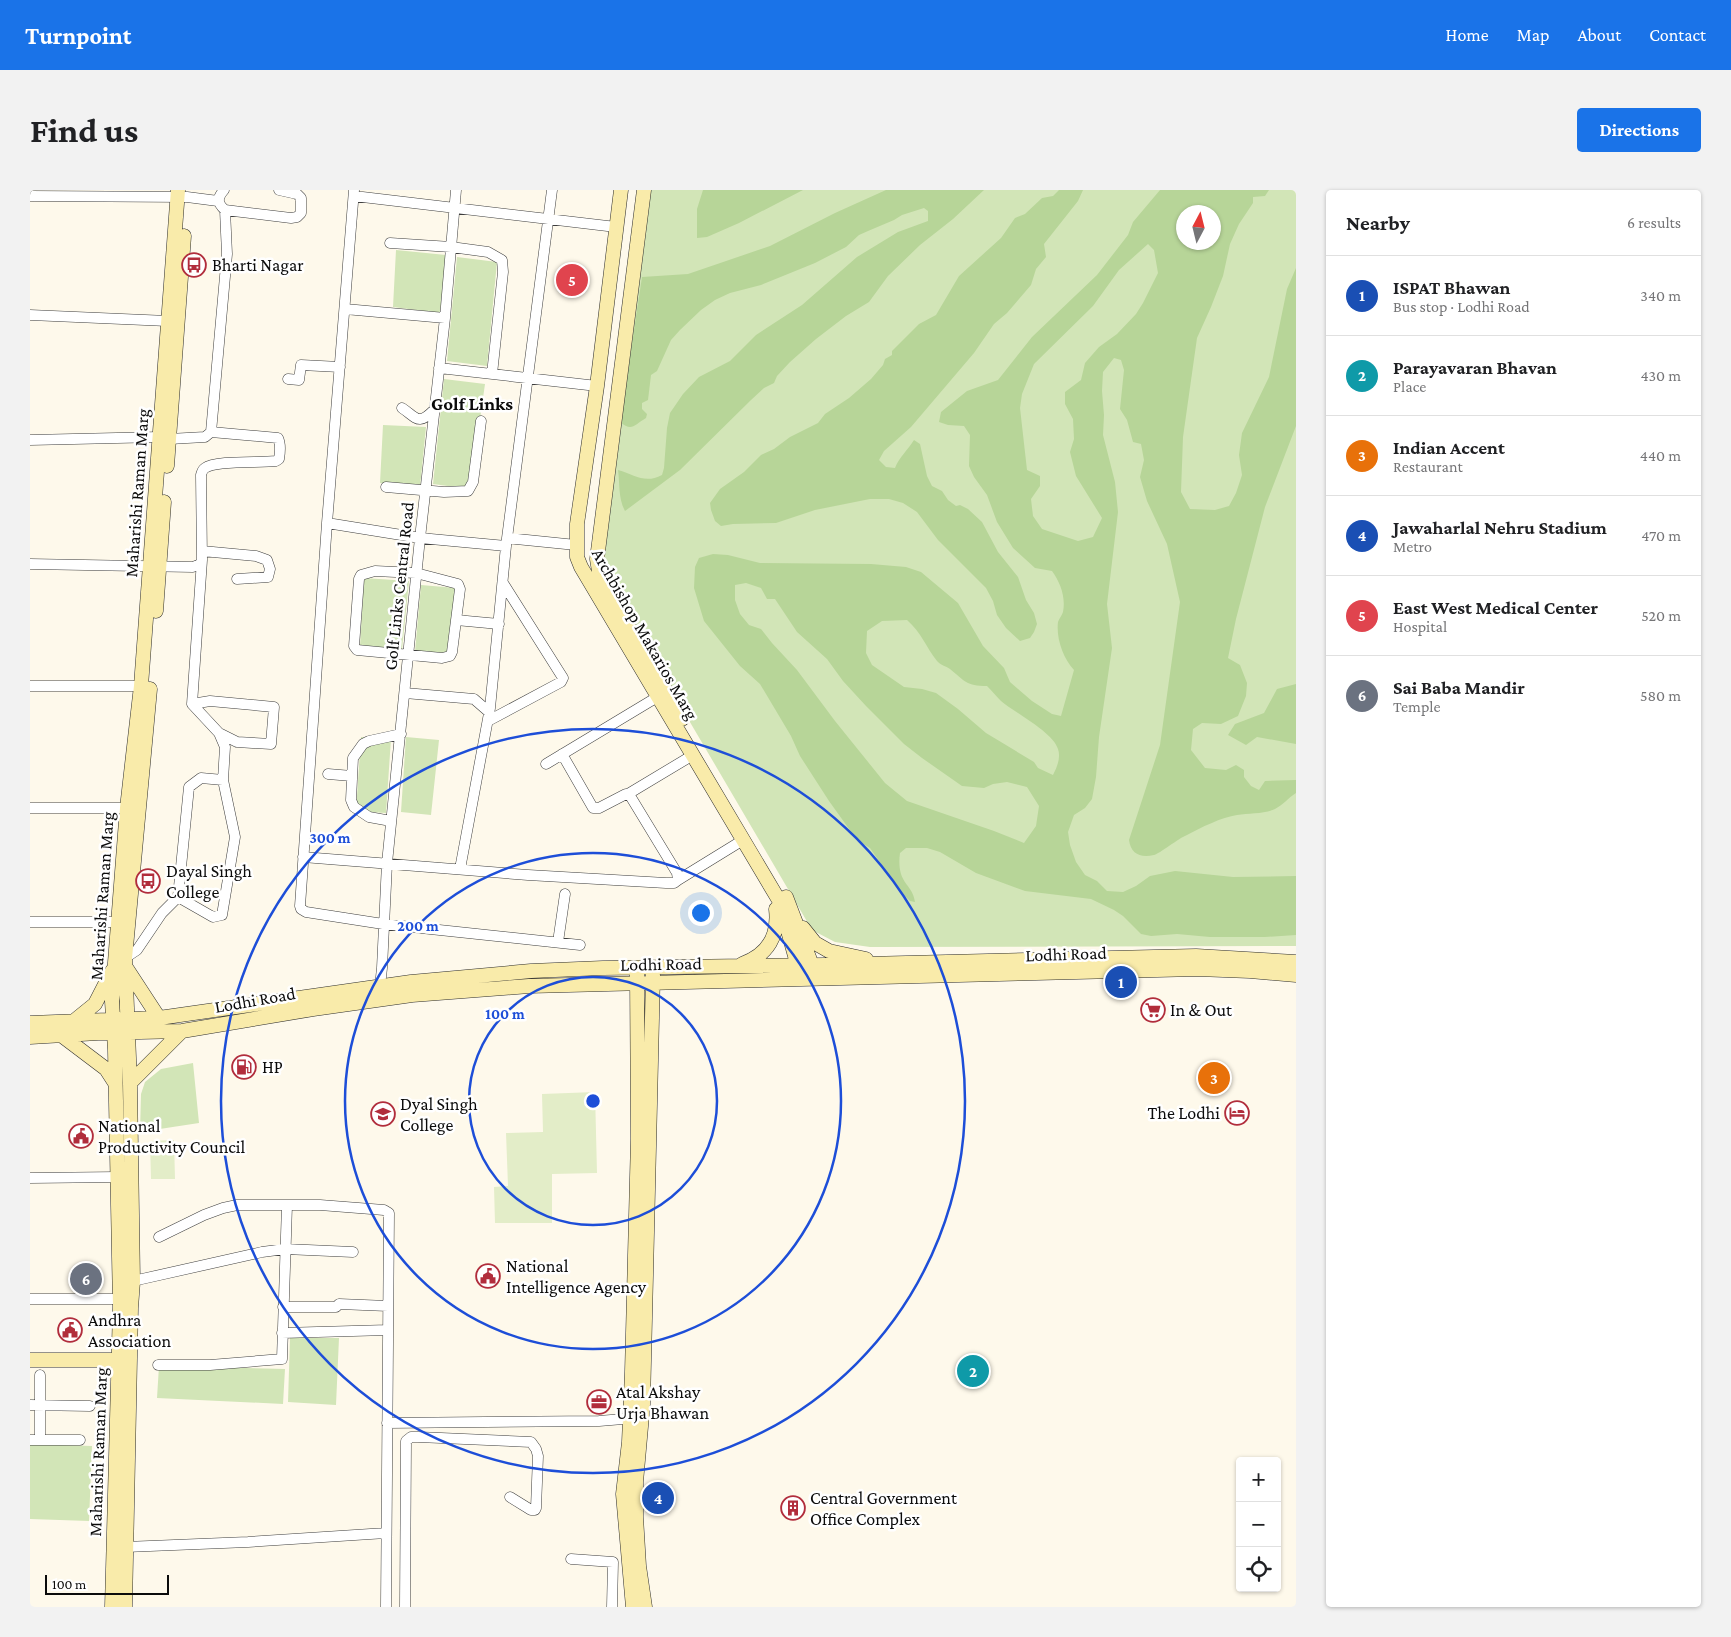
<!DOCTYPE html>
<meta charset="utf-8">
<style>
:root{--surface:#fff;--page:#f2f2f2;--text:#202124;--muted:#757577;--line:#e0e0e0;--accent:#1a73e8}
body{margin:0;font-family:"Crimson Pro",serif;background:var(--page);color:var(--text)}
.controls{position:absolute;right:15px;bottom:15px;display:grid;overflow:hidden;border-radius:5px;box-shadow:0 1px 4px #0004}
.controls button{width:45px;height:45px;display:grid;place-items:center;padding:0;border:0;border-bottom:1px solid var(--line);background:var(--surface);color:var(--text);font:25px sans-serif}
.compass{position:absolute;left:1146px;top:15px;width:45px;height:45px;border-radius:50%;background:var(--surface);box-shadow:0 1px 4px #0004;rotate:7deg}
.scale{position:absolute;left:15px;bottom:12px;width:124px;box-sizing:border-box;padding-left:5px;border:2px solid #0b0b0b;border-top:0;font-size:14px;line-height:18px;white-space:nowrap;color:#0b0b0b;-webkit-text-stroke:4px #fff;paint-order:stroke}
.you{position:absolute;left:670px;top:722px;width:18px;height:18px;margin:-12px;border:4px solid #fff;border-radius:50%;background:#1a73e8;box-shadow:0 0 0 8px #1a73e833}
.badge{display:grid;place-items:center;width:32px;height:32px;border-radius:50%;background:var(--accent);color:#fff;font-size:16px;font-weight:700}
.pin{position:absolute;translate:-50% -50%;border:2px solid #fff;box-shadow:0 1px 5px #0006}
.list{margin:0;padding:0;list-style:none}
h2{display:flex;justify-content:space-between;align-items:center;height:65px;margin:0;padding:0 20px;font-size:21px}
h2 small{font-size:16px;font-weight:400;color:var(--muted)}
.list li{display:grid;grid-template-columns:32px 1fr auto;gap:15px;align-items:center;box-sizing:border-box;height:80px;padding:0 20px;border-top:1px solid var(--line)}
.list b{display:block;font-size:19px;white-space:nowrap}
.list p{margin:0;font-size:16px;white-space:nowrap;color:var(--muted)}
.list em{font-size:16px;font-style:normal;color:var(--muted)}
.icon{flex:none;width:28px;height:28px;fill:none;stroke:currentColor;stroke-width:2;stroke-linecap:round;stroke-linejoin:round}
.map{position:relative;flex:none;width:1266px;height:1417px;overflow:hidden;border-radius:5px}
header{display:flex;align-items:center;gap:30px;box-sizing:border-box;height:70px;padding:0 25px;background:var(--accent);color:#fff}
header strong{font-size:24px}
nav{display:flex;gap:28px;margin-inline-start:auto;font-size:18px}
.intro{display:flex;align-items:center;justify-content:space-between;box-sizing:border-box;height:120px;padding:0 30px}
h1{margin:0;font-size:35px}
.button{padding:12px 22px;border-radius:5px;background:var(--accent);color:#fff;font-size:18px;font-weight:700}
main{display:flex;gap:30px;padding:0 30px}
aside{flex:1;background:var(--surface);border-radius:5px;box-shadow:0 1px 4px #0004}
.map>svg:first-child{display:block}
.green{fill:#d2e5b7;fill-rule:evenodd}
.forest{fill:#b7d598;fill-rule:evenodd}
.pitch{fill:#e3edc8}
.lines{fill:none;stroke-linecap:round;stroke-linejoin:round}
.street-casing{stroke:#3e3e3e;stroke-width:11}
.secondary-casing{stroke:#2d2d2d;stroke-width:15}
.street{stroke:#fff;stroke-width:10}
.secondary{stroke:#f9ebaa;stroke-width:14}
.ring{fill:none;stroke:#1d4ed8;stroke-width:2.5}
.labels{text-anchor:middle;stroke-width:5;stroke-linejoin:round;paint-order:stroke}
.poi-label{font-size:18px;fill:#0b0b0b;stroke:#fff;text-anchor:start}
.street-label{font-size:18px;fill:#0b0b0b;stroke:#fff}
.neighbourhood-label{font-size:19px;font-weight:bold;fill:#0b0b0b;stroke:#fff}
.centre{fill:#1d4ed8;stroke:#fff;stroke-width:2.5}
.ring-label{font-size:15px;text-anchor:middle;font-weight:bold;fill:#1d4ed8;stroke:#fff;stroke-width:5;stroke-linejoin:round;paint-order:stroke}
</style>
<header>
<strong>Turnpoint</strong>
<nav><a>Home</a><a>Map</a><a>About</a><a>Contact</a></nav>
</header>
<div class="intro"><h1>Find us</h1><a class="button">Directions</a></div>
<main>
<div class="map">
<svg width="1266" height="1417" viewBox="0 0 1266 1417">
<rect width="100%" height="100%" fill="#fef9eb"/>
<path class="green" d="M 619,0 L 1266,0 L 1266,756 L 840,757 L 805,752 L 782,740 L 576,389 L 570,355 ZM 1154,22 L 1184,22 L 1184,52 L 1154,52 Z
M 366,60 L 416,65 L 410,123 L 363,117 Z
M 427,67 L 467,72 L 457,176 L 417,171 Z
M 414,189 L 455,194 L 440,299 L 403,294 Z
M 353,235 L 396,237 L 390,297 L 350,293 Z
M 334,388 L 379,391 L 372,459 L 330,456 Z
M 391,395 L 426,398 L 420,463 L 385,462 Z
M 331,547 L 361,549 L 356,623 L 326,621 Z
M 376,547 L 409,550 L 401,625 L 371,622 Z
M 163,873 L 169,933 L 110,942 L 111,904 L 115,892 L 131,879 Z
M 260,1148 L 309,1148 L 306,1215 L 258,1212 Z
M 129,1176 L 255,1179 L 253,1214 L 127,1208 Z
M 0,1254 L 62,1256 L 59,1331 L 0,1329 Z"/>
<path class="forest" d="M 673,0 L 773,0 L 709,33 L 677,47 L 667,48 L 667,19 Z
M 856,0 L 954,0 L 923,29 L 890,55 L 858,86 L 839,112 L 816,126 L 786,149 L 760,172 L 747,186 L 744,193 L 734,198 L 721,210 L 650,280 L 595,321 C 588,308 590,294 588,280 C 605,285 615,294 632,285 L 634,278 L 637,238 L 640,223 L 653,204 L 669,187 L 700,171 L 726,145 L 772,115 L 827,67 L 868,42 L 898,31 L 898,21 L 894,18 L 872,25 L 864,30 L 838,41 L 829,45 L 816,57 L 785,73 L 731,95 L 700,103 L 685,110 L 671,120 L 650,140 L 641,150 L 627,181 L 621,185 L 618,210 L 612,213 L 612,219 L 617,224 L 616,228 C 604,235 602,242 590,232 L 612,87 L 658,84 L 740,56 L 805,23 Z
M 1029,0 L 1053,0 L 1048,11 L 1014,54 L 1016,67 L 1006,79 L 1001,95 L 977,123 L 964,134 L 944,163 L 881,237 L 854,261 L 849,270 L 856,277 L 865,278 C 869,267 878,260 884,250 L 890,254 L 897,286 L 902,296 L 912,301 L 918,310 L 926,316 L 930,315 L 938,319 L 952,332 L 968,362 L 988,387 L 996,410 L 1004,423 L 1007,434 L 1004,442 L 1000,448 L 990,451 L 976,438 L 967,425 L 963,411 L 956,398 L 908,350 L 887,322 L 873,313 L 859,309 L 840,309 L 785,320 L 746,333 L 703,334 L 691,336 L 685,331 L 681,320 L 680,313 L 690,299 L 714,282 L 731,265 L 744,259 L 760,247 L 788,233 L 795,224 L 819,208 L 841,189 L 853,175 L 855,169 L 862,165 L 862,161 L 889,134 L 906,125 L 929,86 L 971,48 L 985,28 L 995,24 L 1012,8 L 1023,6 Z
M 1130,0 L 1239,0 L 1235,6 L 1223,7 L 1223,13 L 1209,34 L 1200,54 L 1193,86 L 1181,117 L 1167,148 L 1153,247 L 1151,302 L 1160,319 L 1185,320 L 1199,316 L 1206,303 L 1212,285 L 1209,265 L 1212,243 L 1239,187 L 1257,99 L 1266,78 L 1266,236 L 1235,317 L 1206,429 L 1198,468 L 1210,475 L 1217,493 L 1216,506 L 1208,526 L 1191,534 L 1172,533 L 1163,539 L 1161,560 L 1175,578 L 1196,580 L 1206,575 L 1214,580 L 1214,587 L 1221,596 L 1229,600 L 1235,591 L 1266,590 L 1266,603 C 1258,608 1253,615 1245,619 C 1234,624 1219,623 1207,625 C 1192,627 1170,638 1157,645 C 1149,648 1129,664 1124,665 C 1110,668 1101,664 1099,650 L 1130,555 L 1150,412 L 1137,354 L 1117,311 L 1110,287 L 1114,270 L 1111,254 L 1103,252 L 1097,230 L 1090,219 L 1094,180 L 1091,170 L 1084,168 L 1073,182 L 1072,201 L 1074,225 L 1073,245 L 1085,292 L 1088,322 L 1077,414 L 1082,458 L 1069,547 L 1066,587 L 1062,609 L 1055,618 L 1044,625 L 1038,642 L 1040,655 L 1046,672 L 1055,685 L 1067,691 L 1077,701 L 1093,702 L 1106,696 L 1120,686 L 1145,681 L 1203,687 L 1266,686 L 1266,745 L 1235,747 L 1180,747 L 1147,744 L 1121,746 L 1111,744 L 1093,726 L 1084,720 L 1061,709 L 995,701 L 946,683 L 910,662 L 897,658 L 876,658 L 870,663 C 869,670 869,677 871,684 C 875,696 883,698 885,712 L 880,711 L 870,701 L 840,658 L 827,650 L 799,611 L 770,566 L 761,546 L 730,494 L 710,476 L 674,431 L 664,398 L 665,377 L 669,368 L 683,364 L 698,365 L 730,373 L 841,374 L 876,377 L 891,382 L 928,413 L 953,456 L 974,478 L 980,492 L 1002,511 L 1022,524 L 1031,526 L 1044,480 C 1033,468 1026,448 1028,432 C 1029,429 1032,425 1033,422 C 1036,407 1030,392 1022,381 L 1005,378 L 983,358 L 967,332 L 957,305 L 944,287 L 939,276 L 940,245 L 934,236 L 918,235 L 909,232 L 911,222 L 937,201 L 968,190 L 1002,147 L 1067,85 L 1098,45 L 1103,32 ZM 1154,22 L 1184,22 L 1184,52 L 1154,52 ZM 1118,54 L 1124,60 L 1128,83 L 1113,113 L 1106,124 L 1087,144 L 1069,157 L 1055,173 L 1051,190 L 1035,202 L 1035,214 L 1043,229 L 1044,249 L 1040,262 L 1046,286 L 1072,328 L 1063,347 L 1048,351 L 1012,339 L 1003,326 L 1001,309 L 1010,296 L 1010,286 L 997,280 L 990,218 L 992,204 L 1004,174 L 1063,116 L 1089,80 ZM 716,393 L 731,398 L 737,409 L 745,409 L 767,442 L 797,469 L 813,491 L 836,516 L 874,554 L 892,568 L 932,596 L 954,598 L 963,594 L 977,592 L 997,597 L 1009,616 L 1006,636 L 994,653 L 964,641 L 877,611 L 855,593 L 805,531 L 767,480 L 742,453 L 731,439 L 719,435 L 710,424 L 705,410 L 705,395 ZM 877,430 C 891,442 896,457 907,471 C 910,475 916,476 920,479 C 935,491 936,496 957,496 C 962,501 966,506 971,511 C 985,523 1023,542 1028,559 C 1031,568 1027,577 1023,585 L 1008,578 L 1004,572 L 956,543 L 928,519 L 906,503 L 892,499 L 874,497 L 842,475 L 836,463 L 837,441 L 852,431 Z
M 1266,494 L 1266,554 L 1227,547 L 1216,555 L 1198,545 L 1205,534 L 1234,523 L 1247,499 Z"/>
<path class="pitch" d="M 565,902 L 567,983 L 522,984 L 522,1033 L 465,1033 L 464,997 L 478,996 L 476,943 L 513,942 L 512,904 Z
M 144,950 L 145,989 L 121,989 L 120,951 Z"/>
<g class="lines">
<g class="street-casing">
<path id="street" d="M 194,0 C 187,8 187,13 195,20 L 261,28 L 267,27 L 271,23 L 271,8 L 267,4 L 249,0
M 324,0 L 297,333 L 270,716 L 271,719 L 276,722 L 353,734 L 550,755
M 0,6 L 157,7 L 188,11
M 324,6 L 586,37
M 360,53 L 421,57 L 458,62 L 472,70 L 473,82 L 462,184
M 315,119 L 415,128
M 0,125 L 138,131
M 409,178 L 567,196
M 258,189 L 269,190 L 271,175 L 310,177
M 372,218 C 387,228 388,236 404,220
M 139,249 L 175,247 L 181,242 L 197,64 L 195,20
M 0,250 L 130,247
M 356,297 L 414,302 L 438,301 L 443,292 L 451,231
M 297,333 L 390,348 L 476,356
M 477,348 L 546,355
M 172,361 L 226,366 L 237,370 L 240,379 L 238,387 L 207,389
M 172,370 L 162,514 L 189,543 L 195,557 L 193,590 L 205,647 L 192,725 L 183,727 L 148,707 L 159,597 L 171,588 L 193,590
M 0,374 L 163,377 L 170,374 L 172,370 L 171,285 C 172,282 172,280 175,278 C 185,270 231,273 246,271 L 249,269 C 250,263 251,254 248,248 L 181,242
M 345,381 L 386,383 L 428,394 L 430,399 L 422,462 L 420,466 L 412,468 L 327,460 L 324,456 L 329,389 L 331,385 Z
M 426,430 L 469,434
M 0,496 L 116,496
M 375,503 L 444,509 L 459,522
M 162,514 L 180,511 L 244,517 L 241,554 L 207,552 L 189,543
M 458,531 L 531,492 L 533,488 L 473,393
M 516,574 L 634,503
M 298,584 L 322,586
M 598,604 L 663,565
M 0,618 L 103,618
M 361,631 L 339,627 L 324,617 L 321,610 L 323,568 L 333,554 L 339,551 L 371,544
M 273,667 L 498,685 L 636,693 L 644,693 L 648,690 L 647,683 L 599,604 L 596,604 L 569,618 L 563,618 L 532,564
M 430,679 L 460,518 L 476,356 L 522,0
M 648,690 L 713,650
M 0,732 L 89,732
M 528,752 L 535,704
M 95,768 L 107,760 L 132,723 L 148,707
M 350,796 L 352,778 L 357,673 L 390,348 L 415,128 L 426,0
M 0,988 L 88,987
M 129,1047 L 174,1025 L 193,1018 L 207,1015 L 290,1015 L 354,1020 L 359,1023 L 356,1417
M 103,1091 L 232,1062 L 255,1059 L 323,1062
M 0,1109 L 90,1109
M 253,1117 L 306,1117 L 309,1114 L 358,1116
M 252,1143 L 358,1140
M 128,1175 L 180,1175 L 252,1169 L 257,1015
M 0,1215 L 60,1216
M 357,1233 L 569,1231 L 605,1228
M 0,1250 L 10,1250 L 10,1185
M 10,1250 L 50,1250
M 95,1357 L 218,1352 L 356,1343
M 541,1369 L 583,1372 L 582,1417
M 375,1417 L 376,1251 L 381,1247 L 388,1247 L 501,1252 L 506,1259 L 508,1266 L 506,1318 L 505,1320 L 501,1320 L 480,1307"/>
</g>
<g class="secondary-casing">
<path id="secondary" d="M 591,0 L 567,196 L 547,334 L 547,367 L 551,377 L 750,712 L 770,784
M 614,0 L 567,369 L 570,387 L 652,529
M 137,276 L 154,46
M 126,421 L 134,312
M 756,707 L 785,783
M 773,738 L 785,753 L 799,761 L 836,769
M 712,774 C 738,765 749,745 746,719
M 97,779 L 129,828
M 44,831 L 65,814 L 82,781
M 0,833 L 129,828 L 381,792 L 501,781 L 573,778 L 795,775 L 1166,766 L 1266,772
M 31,845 L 76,879 L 85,893
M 0,847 L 68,843 L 152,841 L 283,819 L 382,805 L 499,796 L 1167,779 L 1220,781 L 1266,785
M 100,893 L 152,841
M 0,1170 L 89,1170
M 82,1417 L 90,1117 L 85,860 L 82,811 L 97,618 L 111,496 L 148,0
M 95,1417 L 101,1118 L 103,1091 L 100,893 L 95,768 L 120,499
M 603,1417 L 593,1304 L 599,1252 L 602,1182 L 608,949 L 607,784
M 615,1417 L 609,1376 L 606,1327 L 606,1292 L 613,1214 L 623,785"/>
</g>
<use href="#street" class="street"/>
<use href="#secondary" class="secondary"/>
</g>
<g class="ring">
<circle cx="563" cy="911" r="124"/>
<circle cx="563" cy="911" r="248"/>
<circle cx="563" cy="911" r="372"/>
</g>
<defs>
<g id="bus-ring" transform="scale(1.25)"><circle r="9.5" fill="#fff" stroke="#b12d3c" stroke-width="1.5"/><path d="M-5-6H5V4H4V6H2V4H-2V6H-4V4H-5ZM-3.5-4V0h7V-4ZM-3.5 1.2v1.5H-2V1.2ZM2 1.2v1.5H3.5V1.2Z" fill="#b12d3c"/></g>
<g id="supermarket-ring" transform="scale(1.25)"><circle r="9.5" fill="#fff" stroke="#b12d3c" stroke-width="1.5"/><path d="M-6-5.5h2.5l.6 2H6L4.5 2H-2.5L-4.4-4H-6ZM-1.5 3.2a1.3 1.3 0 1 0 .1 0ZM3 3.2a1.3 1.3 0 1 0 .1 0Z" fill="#b12d3c"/></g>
<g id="fuel-ring" transform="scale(1.25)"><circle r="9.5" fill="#fff" stroke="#b12d3c" stroke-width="1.5"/><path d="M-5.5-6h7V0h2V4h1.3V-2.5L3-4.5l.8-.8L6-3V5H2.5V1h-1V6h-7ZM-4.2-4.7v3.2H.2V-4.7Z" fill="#b12d3c"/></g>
<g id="hotel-ring" transform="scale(1.25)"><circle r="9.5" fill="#fff" stroke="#b12d3c" stroke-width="1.5"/><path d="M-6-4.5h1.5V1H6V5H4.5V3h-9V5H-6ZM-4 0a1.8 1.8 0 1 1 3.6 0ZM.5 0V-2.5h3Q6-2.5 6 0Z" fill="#b12d3c"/></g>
<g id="university-ring" transform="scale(1.25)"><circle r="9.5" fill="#fff" stroke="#b12d3c" stroke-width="1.5"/><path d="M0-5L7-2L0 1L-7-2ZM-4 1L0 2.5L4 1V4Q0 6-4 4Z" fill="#b12d3c"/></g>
<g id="civic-ring" transform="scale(1.25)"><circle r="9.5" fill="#fff" stroke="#b12d3c" stroke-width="1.5"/><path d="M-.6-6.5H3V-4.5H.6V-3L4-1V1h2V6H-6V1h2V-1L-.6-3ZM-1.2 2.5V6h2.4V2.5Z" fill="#b12d3c"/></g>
<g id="office-ring" transform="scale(1.25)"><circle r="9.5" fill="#fff" stroke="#b12d3c" stroke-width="1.5"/><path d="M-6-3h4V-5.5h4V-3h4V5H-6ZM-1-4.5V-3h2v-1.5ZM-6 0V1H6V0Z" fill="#b12d3c"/></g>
<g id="building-ring" transform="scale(1.25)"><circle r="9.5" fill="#fff" stroke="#b12d3c" stroke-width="1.5"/><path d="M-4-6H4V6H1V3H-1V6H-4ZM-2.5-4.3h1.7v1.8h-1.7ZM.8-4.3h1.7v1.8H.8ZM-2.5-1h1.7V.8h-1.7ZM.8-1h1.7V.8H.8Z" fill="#b12d3c"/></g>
</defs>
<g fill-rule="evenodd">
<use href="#bus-ring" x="164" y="75"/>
<use href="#bus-ring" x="118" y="691"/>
<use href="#supermarket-ring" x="1123" y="820"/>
<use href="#fuel-ring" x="214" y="877"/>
<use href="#hotel-ring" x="1207" y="923"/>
<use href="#university-ring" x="353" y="924"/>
<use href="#civic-ring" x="51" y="946"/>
<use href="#civic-ring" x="458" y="1086"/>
<use href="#civic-ring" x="40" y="1140"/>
<use href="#office-ring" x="569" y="1212"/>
<use href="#building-ring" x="763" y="1318"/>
</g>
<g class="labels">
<g class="poi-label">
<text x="182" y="81">Bharti Nagar</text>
<text x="136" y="687">Dayal Singh<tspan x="136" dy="21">College</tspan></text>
<text x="1140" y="826">In &amp; Out</text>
<text x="232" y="883">HP</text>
<text x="370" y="920">Dyal Singh<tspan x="370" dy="21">College</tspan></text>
<text x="1190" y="929" text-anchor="end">The Lodhi</text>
<text x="68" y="942">National<tspan x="68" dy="21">Productivity Council</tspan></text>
<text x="476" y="1082">National<tspan x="476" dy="21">Intelligence Agency</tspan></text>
<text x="58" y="1136">Andhra<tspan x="58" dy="21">Association</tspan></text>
<text x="586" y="1208">Atal Akshay<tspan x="586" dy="21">Urja Bhawan</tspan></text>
<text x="780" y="1314">Central Government<tspan x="780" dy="21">Office Complex</tspan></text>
</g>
<g class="street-label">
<text transform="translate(107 303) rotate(-86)" y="6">Maharishi Raman Marg</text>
<text transform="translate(369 396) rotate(-84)" y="6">Golf Links Central Road</text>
<text transform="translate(615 444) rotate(60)" y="6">Archbishop Makarios Marg</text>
<text transform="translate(72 706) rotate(-86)" y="6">Maharishi Raman Marg</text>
<text transform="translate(1036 764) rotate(-2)" y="6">Lodhi Road</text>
<text transform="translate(631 774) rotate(-1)" y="6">Lodhi Road</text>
<text transform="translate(225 810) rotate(-10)" y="6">Lodhi Road</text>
<text transform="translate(68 1262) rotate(-88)" y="6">Maharishi Raman Marg</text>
</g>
<g class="neighbourhood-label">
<text x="442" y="220">Golf Links</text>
</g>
</g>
<circle cx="563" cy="911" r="8" class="centre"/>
<g class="ring-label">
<text x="300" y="653">300 m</text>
<text x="388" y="741">200 m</text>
<text x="475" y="829">100 m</text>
</g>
</svg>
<div class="controls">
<button>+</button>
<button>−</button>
<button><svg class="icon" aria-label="locate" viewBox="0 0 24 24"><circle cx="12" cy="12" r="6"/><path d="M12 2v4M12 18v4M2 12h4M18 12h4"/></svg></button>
</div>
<svg class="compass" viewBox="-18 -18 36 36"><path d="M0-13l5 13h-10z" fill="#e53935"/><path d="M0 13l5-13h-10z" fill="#757577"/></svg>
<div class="scale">100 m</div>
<div class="you"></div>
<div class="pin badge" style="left:1091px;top:792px;background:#1a4fb4">1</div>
<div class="pin badge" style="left:943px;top:1181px;background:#0f9aa8">2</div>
<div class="pin badge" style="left:1184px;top:888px;background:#e8710a">3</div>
<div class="pin badge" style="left:628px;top:1308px;background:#1a4fb4">4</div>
<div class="pin badge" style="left:542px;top:90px;background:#e0444e">5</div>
<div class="pin badge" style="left:56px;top:1089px;background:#6b7280">6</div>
</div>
<aside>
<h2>Nearby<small>6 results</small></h2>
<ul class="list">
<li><span class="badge" style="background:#1a4fb4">1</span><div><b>ISPAT Bhawan</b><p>Bus stop · Lodhi Road</p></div><em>340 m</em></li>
<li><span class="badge" style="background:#0f9aa8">2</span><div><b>Parayavaran Bhavan</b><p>Place</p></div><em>430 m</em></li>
<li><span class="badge" style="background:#e8710a">3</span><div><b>Indian Accent</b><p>Restaurant</p></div><em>440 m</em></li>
<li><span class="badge" style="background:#1a4fb4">4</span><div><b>Jawaharlal Nehru Stadium</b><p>Metro</p></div><em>470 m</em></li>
<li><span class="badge" style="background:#e0444e">5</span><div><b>East West Medical Center</b><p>Hospital</p></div><em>520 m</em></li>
<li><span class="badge" style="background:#6b7280">6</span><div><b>Sai Baba Mandir</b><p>Temple</p></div><em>580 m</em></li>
</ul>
</aside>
</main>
